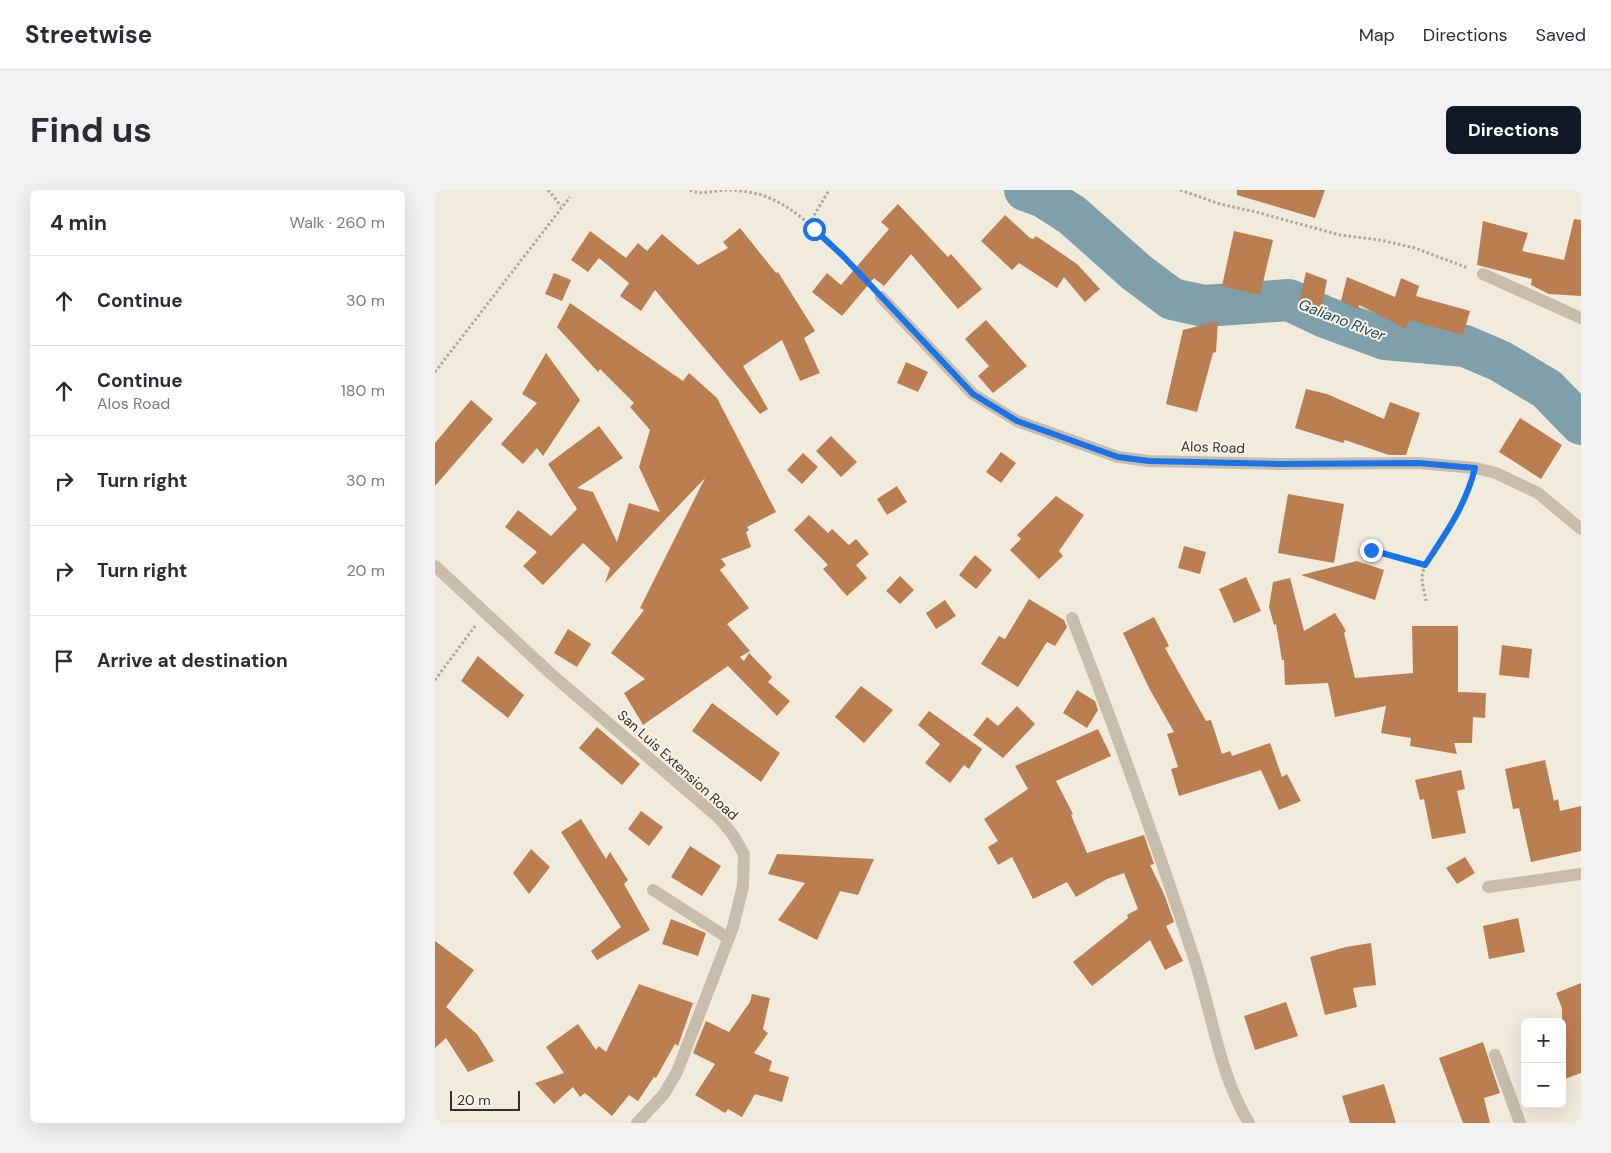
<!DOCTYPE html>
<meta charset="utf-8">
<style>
:root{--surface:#fff;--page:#f2f2f3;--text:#2b2b33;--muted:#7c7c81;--line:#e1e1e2;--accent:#111827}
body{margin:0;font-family:"DM Sans",sans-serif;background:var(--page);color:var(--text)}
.controls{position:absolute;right:15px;bottom:15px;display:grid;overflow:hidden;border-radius:8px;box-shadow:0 5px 20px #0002}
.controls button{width:45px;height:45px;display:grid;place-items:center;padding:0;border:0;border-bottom:1px solid var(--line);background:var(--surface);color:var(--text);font:25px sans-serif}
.scale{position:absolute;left:15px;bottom:12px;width:70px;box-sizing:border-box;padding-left:5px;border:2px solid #352f29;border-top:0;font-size:14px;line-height:18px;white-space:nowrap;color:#352f29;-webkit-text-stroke:4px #f8f4e9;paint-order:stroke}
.stop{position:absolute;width:15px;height:15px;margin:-11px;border:4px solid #1a73e8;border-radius:50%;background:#fff}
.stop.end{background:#1a73e8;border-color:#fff;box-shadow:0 1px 5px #0008}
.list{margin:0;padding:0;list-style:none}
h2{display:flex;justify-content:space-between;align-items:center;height:65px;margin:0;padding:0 20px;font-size:21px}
h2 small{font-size:16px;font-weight:400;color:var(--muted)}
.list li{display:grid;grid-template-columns:32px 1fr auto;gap:15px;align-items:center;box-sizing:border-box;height:90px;padding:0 20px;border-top:1px solid var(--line)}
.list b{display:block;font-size:19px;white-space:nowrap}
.list p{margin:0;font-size:16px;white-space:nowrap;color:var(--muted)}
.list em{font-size:16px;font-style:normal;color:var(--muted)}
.icon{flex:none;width:28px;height:28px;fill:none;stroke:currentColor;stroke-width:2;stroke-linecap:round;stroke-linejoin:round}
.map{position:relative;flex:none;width:1146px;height:933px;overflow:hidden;border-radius:8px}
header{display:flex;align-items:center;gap:30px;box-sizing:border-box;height:70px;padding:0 25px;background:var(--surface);border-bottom:1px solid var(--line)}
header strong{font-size:24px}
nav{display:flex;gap:28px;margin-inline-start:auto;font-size:18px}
.intro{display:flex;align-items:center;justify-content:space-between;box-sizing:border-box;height:120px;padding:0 30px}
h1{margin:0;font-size:35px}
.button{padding:12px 22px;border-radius:8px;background:var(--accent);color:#fff;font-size:18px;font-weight:700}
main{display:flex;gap:30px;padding:0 30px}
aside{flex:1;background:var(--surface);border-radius:8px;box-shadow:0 5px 20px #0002}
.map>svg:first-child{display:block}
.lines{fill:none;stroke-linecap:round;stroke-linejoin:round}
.river{stroke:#7fa0aa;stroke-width:42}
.building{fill:#bb7e50}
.path{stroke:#b2a794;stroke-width:3;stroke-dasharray:2.5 2.5;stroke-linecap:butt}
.minor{stroke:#c7bdaa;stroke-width:12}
.route{stroke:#1a73e8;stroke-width:6}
.labels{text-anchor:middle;stroke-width:4;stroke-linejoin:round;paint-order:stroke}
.street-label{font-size:14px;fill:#352f29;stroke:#f8f4e9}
.water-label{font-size:15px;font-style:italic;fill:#224653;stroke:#f8f4e9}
</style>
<header>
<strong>Streetwise</strong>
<nav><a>Map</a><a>Directions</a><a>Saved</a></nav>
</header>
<div class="intro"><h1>Find us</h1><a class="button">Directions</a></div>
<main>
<aside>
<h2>4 min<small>Walk · 260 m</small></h2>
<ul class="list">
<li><svg class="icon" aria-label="ahead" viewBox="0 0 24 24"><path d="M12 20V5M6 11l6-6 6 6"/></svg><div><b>Continue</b></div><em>30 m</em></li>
<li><svg class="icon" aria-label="ahead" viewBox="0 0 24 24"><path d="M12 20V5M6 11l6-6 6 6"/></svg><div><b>Continue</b><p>Alos Road</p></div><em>180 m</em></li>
<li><svg class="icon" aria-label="right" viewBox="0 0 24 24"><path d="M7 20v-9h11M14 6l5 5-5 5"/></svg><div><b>Turn right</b></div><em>30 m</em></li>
<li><svg class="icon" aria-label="right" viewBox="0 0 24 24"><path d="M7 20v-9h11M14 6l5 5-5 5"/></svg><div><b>Turn right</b></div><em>20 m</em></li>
<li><svg class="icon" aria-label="arrive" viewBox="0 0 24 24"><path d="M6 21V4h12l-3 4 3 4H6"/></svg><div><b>Arrive at destination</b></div></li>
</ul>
</aside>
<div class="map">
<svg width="1146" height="933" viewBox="0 0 1146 933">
<rect width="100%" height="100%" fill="#f0ebdd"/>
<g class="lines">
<path class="river" d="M 590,0 L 609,7 L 637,25 L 701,82 L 737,109 L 769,116 L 854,110 L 890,127 L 950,149 L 1030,156 L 1065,171 L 1112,199 L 1146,234"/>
</g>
<path class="building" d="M 802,0 L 890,0 L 880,28 L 802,5 Z
M 463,14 L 513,67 L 516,64 L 547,99 L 523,119 L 476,64 L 449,96 L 439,88 L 407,126 L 377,102 L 392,83 L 406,95 L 454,39 L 446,32 Z
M 570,25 L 595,48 L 598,49 L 601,46 L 642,74 L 665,99 L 650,112 L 629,87 L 622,98 L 584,73 L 577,80 L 546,51 Z
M 1139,29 L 1146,30 L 1146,106 L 1114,104 L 1096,95 L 1097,89 L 1042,75 L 1048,31 L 1093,43 L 1087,61 L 1129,70 Z
M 305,38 L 341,83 L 343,82 L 380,141 L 369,148 L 385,183 L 365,191 L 347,150 L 308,176 L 333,219 L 325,224 L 220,100 L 206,121 L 185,106 L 194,93 L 164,68 L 153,82 L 136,70 L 155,41 L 191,68 L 203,53 L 212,61 L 227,44 L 263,75 L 293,58 L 288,52 Z
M 799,41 L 838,50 L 825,105 L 787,96 Z
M 871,82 L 892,90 L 886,120 L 864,111 Z
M 119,83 L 136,90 L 127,111 L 110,104 Z
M 912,87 L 960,107 L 966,88 L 984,96 L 981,106 L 1035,121 L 1028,145 L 974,130 L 971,139 L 924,115 L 923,119 L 906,111 Z
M 135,113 L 248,191 L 254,183 L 282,208 L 341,322 L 312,337 L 314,340 L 311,342 L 316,357 L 286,369 L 291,375 L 285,380 L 314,418 L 292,434 L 315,461 L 305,467 L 309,471 L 314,463 L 337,487 L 333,492 L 355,511 L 342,526 L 293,476 L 208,535 L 189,503 L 210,489 L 176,463 L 209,420 L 205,418 L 270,288 L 170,393 L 175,378 L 148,353 L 108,395 L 88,376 L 102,362 L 70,337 L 83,320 L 116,346 L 142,319 L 113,274 L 164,236 L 188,268 L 142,298 L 158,302 L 182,352 L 194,313 L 225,322 L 204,277 L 215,240 L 195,217 L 199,213 L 165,179 L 163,182 L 122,137 Z
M 551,130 L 592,176 L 558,203 L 543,186 L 554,176 L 530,149 Z
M 783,131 L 781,162 L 778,163 L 762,222 L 731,214 L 748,140 Z
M 111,163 L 145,210 L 108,266 L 102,258 L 88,274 L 66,254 L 102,213 L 87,204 Z
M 471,172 L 493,182 L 483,202 L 462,193 Z
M 871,199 L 892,204 L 949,229 L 955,212 L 985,223 L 971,265 L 954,265 L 910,250 L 908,253 L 860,238 Z
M 36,210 L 58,229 L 0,296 L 0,253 Z
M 1085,228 L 1127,255 L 1106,289 L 1064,262 Z
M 396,246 L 422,272 L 406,287 L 381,261 Z
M 566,262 L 581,273 L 566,293 L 551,282 Z
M 368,263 L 383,277 L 367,294 L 352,280 Z
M 462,296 L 472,312 L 452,325 L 442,309 Z
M 853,304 L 909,314 L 899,373 L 843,363 Z
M 621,306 L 649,325 L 624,361 L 628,366 L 604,389 L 575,360 L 586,349 L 582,345 Z
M 374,325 L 393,343 L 397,339 L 414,355 L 421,349 L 434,364 L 421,375 L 432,388 L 412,406 L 388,379 L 393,375 L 359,340 Z
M 749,356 L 771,362 L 765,384 L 743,378 Z
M 540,365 L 557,380 L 541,399 L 524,385 Z
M 922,371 L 949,380 L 940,410 L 866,385 Z
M 465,386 L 479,400 L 465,414 L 451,401 Z
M 811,387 L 826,421 L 799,433 L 784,399 Z
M 855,388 L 869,441 L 900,423 L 911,441 L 909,443 L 920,488 L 978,483 L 977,436 L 1023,436 L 1023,502 L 1051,503 L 1050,528 L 1038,527 L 1037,553 L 1019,553 L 1022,564 L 975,556 L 976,548 L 946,543 L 951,516 L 900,527 L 893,493 L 850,495 L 849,470 L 847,470 L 841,434 L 839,435 L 834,417 L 838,392 Z
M 594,409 L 629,430 L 632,437 L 620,456 L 612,452 L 583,497 L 546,474 L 564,446 L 570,449 Z
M 510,410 L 521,426 L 501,439 L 491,423 Z
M 719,427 L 734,456 L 730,458 L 771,531 L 776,530 L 787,564 L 795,561 L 797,566 L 835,553 L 847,587 L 852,584 L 866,611 L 844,620 L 826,580 L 744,606 L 736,579 L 743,577 L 732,544 L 739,542 L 714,498 L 688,443 Z
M 133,439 L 156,454 L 142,477 L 119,463 Z
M 1067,455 L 1097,459 L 1094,488 L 1064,485 Z
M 43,466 L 89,505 L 73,528 L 26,491 Z
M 426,496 L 458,520 L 429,553 L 400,527 Z
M 642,500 L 660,511 L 663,520 L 652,538 L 628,523 Z
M 277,513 L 345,563 L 326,592 L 257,541 Z
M 582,516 L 600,534 L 568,568 L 538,545 L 552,527 L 563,536 Z
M 494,521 L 547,559 L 534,579 L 529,575 L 515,593 L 490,573 L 505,554 L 483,535 Z
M 162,537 L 205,574 L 187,595 L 144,558 Z
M 663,539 L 676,566 L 621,591 L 638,624 L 636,625 L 652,663 L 709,645 L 719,674 L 715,675 L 729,704 L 739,732 L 731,736 L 748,771 L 730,780 L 715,750 L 657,796 L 638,772 L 693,728 L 692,725 L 703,719 L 689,683 L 672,689 L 641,707 L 632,692 L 598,709 L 577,667 L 563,675 L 553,657 L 563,651 L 549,629 L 593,599 L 580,576 Z
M 1110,570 L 1119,611 L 1123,609 L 1125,621 L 1146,616 L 1146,661 L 1096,672 L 1084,618 L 1078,619 L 1070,579 Z
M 1026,580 L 1030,599 L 1022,601 L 1031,643 L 997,649 L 989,609 L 985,610 L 980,590 Z
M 206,621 L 228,637 L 214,656 L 193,639 Z
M 146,629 L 171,669 L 175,662 L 193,690 L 189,694 L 215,740 L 162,770 L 156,761 L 186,737 L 126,642 Z
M 255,656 L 286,676 L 267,706 L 236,687 Z
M 96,659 L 115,677 L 94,704 L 78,683 Z
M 342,664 L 439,669 L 423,705 L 405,701 L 382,750 L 343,730 L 370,693 L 333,684 Z
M 1030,667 L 1040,683 L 1022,694 L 1011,678 Z
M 1083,728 L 1090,762 L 1054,769 L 1048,736 Z
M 236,729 L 271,743 L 263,766 L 227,754 Z
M 0,751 L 39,780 L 11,817 L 42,844 L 59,871 L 33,882 L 11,848 L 0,858 Z
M 936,753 L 941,795 L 918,798 L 922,817 L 890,825 L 875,767 L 911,757 Z
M 1146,793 L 1146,883 L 1127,890 L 1127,818 L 1121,803 Z
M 204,794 L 258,813 L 243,856 L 240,854 L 221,888 L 219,887 L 203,911 L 194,905 L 177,926 L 150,903 L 145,907 L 138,897 L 119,914 L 100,893 L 129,883 L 111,857 L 143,834 L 161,860 L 164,856 L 171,862 Z
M 317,804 L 335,808 L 328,839 L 333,843 L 319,863 L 337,871 L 334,881 L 354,887 L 347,912 L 320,904 L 307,927 L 293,919 L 290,923 L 260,905 L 280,874 L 258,863 L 271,831 L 294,842 L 315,812 Z
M 851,812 L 863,846 L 820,860 L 809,826 Z
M 1048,852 L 1065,903 L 1049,908 L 1055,933 L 1028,933 L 1004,868 Z
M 949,894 L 961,933 L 915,933 L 907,906 Z"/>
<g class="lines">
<path class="path" d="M 113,0 L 126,16
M 255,0 C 266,6 280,0 292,0 C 302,0 314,2 323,4 C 365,15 406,65 435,96
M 745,0 L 785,14 L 821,22 L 905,45 L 945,50 L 980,58 L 1033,78
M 374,34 L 394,0
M 0,182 L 135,7
M 936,360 L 990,375
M 991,411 C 990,404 987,395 987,388 C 987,367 1029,323 1036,295
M 0,490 L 40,436"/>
<path class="minor" d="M 1048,84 L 1146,128
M 446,107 L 538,204 L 582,231 L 683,267 L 714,271 L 844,274 L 983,273 L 1040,278 L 1061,283 L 1103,303 L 1146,339
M 0,376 L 115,483 L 284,628 L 298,645 L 309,664 L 308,696 L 298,737 L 242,882 L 229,904 L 202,933
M 637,428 C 681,540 721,653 759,768 C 777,822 784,884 814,933
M 1053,697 L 1146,684
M 218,700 L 293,748
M 1060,865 L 1085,933"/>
</g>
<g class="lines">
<path class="route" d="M 379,39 L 409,67 L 538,204 L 582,231 L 683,267 L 714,271 L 844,274 L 983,273 L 1040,278 C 1031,315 1011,343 990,375 L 936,360"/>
</g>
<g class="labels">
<g class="street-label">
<text transform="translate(778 257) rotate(2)" y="5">Alos Road</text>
<text transform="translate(243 575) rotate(42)" y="5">San Luis Extension Road</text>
</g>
<g class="water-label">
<text transform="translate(907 130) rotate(21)" y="5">Galiano River</text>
</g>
</g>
</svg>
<div class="controls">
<button>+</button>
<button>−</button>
</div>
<div class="scale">20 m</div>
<div class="stop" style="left:379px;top:39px"></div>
<div class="stop end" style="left:936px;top:360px"></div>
</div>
</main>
